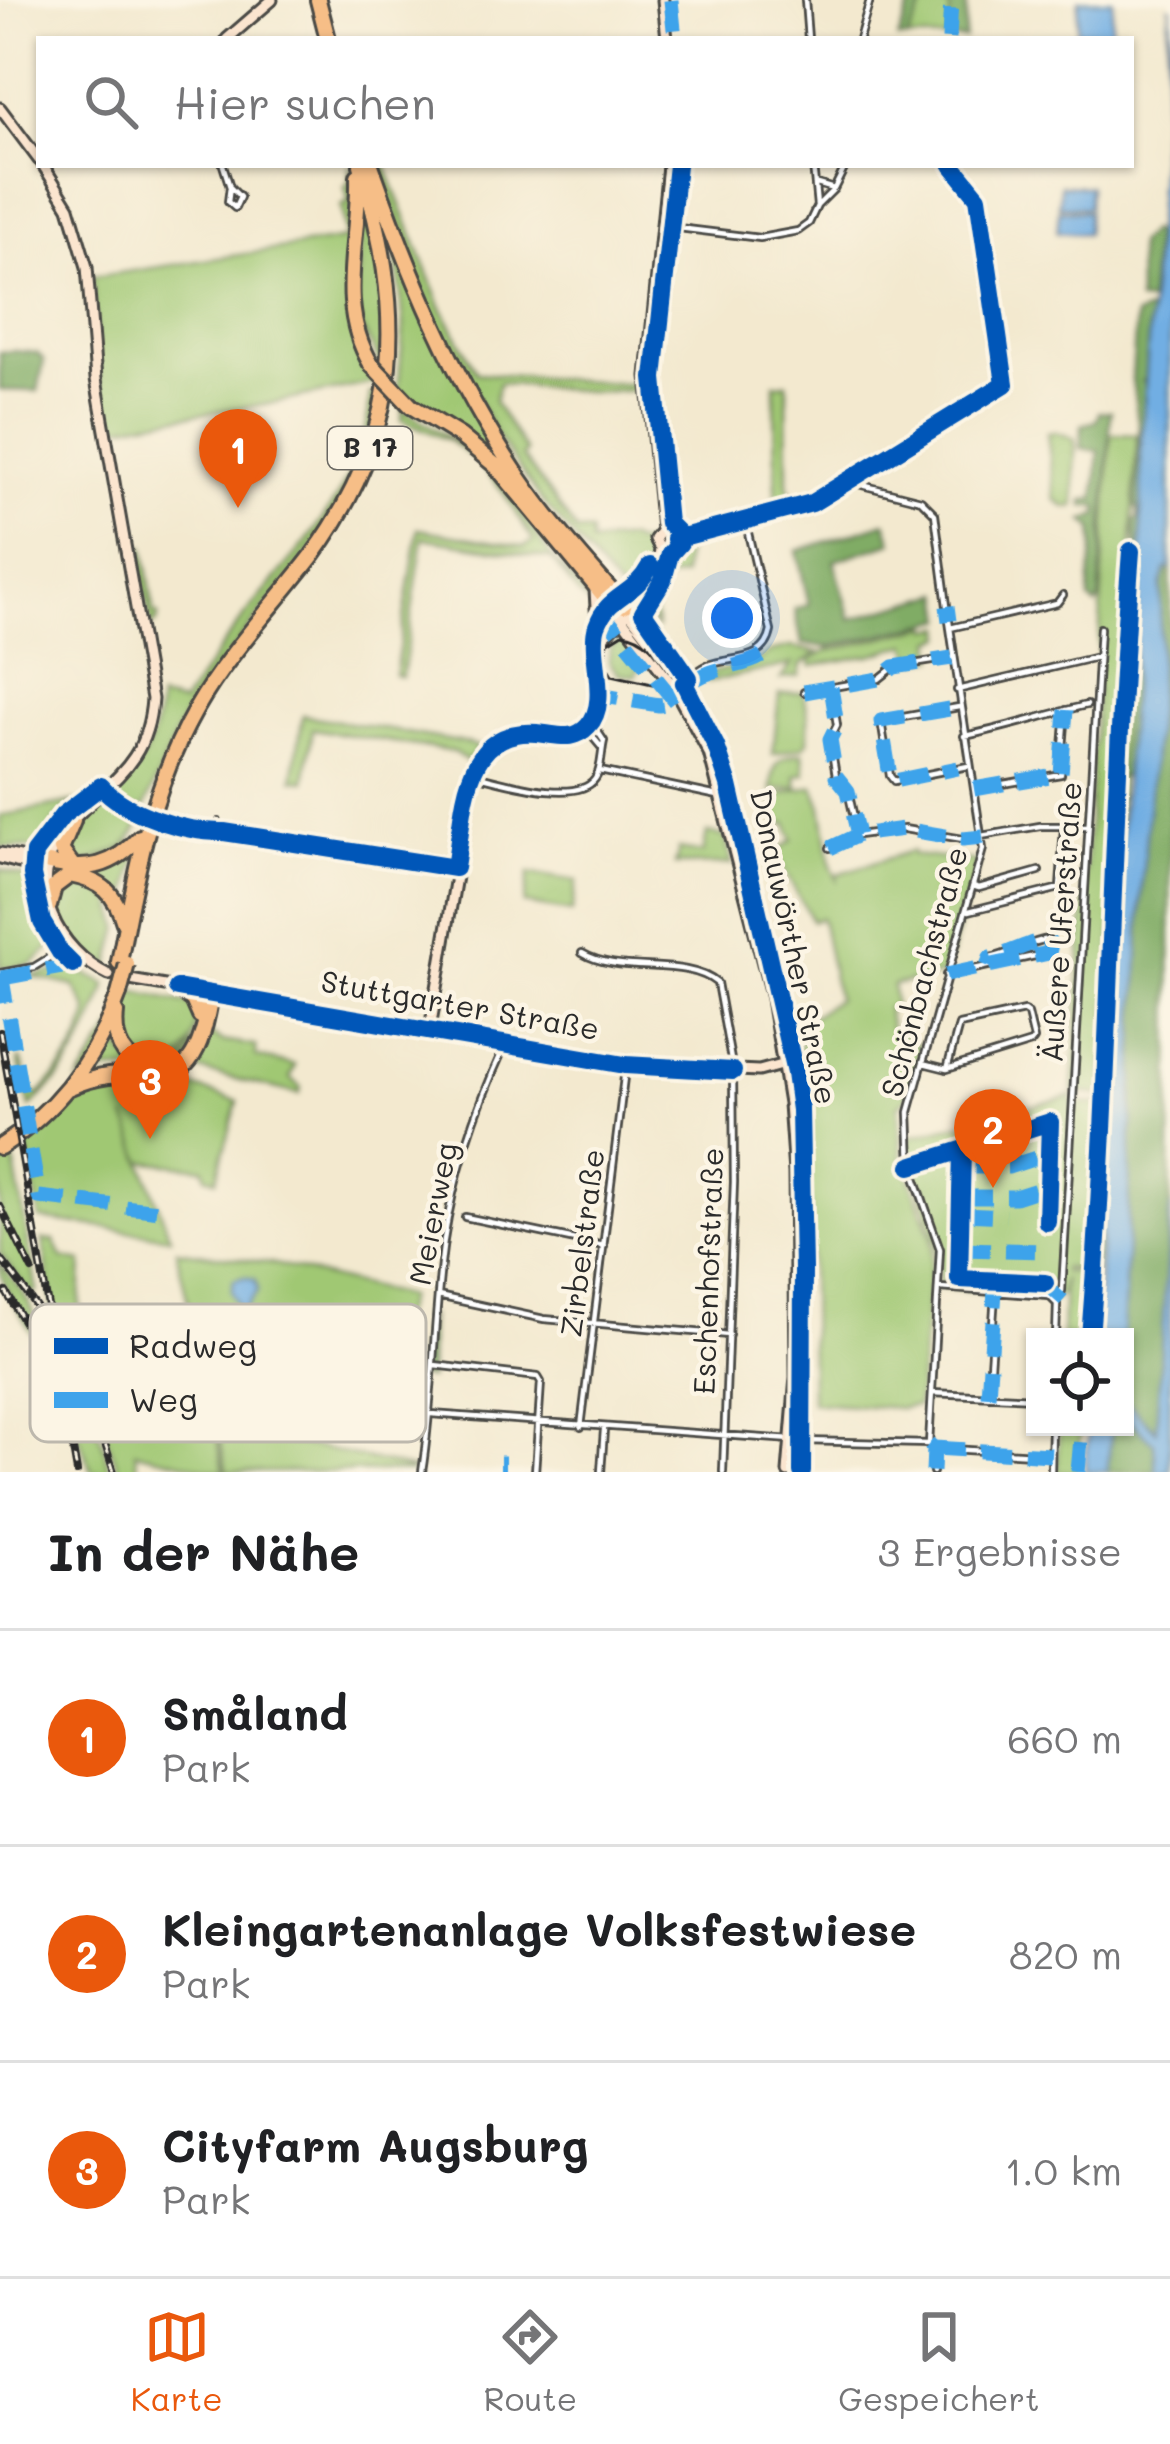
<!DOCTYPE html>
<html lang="de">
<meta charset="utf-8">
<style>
:root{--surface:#fff;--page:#f2f2f2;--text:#202124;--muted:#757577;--line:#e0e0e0;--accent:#ea580c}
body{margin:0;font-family:Mali,sans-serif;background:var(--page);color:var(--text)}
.controls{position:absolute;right:36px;bottom:36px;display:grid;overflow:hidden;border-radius:0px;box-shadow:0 3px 9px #0004}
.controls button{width:108px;height:108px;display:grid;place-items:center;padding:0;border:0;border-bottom:3px solid var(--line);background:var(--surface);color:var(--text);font:60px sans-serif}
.you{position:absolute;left:732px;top:618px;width:42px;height:42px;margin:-30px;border:9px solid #fff;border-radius:50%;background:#1a73e8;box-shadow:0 0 0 18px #1a73e833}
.badge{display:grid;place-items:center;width:78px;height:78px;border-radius:50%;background:var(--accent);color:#fff;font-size:39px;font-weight:700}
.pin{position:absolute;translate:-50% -99px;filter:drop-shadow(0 3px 6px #0008)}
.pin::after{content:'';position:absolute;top:63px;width:42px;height:36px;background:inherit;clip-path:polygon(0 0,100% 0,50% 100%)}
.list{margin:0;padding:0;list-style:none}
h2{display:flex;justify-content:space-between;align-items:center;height:156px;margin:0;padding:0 48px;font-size:51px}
h2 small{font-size:39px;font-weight:400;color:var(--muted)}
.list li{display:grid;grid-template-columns:78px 1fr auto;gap:36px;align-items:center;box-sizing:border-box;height:216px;padding:0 48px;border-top:3px solid var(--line)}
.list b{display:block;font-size:45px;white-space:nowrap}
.list p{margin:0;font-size:39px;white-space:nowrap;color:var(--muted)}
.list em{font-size:39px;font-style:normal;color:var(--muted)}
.icon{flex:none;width:66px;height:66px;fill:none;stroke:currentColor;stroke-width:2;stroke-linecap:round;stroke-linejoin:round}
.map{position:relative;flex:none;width:1170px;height:1472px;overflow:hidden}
.search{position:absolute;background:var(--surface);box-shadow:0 3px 9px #0004;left:36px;right:36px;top:36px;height:132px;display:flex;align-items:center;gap:30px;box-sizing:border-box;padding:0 42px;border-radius:0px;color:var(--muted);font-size:45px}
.sheet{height:804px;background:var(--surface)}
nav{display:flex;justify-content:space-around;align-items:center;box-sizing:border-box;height:168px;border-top:3px solid var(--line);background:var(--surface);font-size:33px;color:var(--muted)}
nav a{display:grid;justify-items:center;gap:6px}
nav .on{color:var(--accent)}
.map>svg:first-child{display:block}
.green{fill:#a0c873;stroke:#667a4f;stroke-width:3}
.forest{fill:#80ac65;stroke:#566c48;stroke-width:3}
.water{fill:#71aee3;stroke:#4e6c87;stroke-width:3}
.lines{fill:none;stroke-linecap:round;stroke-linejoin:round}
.street-casing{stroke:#494844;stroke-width:10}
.secondary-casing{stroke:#494844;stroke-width:15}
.highway-casing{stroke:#494844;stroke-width:20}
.street{stroke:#fff;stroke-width:4.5}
.secondary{stroke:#fbe5cf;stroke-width:9}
.highway{stroke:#f6be87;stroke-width:14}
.tram{stroke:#2b2b2b;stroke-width:3}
.rail-casing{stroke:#2b2b2b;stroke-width:8}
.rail{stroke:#fcf5e5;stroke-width:3;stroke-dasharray:9;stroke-linecap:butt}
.highway-bridge-casing{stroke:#494844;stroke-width:20;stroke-linecap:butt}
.highway-bridge{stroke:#f6be87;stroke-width:14}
.quiet{stroke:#3ea3eb;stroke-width:15;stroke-dasharray:30 15;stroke-linecap:butt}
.cycleway-casing{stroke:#fcf5e5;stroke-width:26}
.cycleway{stroke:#0057b8;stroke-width:18}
.labels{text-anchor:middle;stroke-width:9;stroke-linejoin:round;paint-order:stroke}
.shield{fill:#fcf5e5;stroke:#6a6863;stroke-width:3}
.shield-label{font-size:27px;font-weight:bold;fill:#2b2b2b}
.street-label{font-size:30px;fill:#2b2b2b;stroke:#fcf5e5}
.key{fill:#fcf5e5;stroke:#bdb8ad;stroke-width:3}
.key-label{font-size:33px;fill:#2b2b2b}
</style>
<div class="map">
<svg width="1170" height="1472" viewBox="0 0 1170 1472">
<rect width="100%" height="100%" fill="#fcf5e5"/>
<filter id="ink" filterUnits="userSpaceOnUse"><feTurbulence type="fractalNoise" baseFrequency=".00833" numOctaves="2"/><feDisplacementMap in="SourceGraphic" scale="24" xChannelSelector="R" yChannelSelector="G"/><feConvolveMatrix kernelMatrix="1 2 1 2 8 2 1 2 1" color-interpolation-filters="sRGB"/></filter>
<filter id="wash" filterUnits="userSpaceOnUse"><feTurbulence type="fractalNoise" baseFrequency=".004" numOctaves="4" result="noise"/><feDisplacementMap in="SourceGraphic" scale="48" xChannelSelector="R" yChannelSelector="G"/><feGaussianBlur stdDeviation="2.7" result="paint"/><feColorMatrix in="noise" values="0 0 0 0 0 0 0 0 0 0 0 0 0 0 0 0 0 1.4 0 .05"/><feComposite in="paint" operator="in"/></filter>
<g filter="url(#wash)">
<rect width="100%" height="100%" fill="#f3e9cf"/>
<path class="green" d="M 924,3 L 951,6 L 949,39 L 907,39 Z
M 350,165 L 354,183 L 348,256 L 370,371 L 378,382 L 268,404 L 117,426 C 93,405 97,311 92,277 L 346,239 L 341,206 L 349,202 L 345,187 L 349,185 Z
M 378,165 L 385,165 L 441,306 L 477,373 L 640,385 L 641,390 L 596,392 L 499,383 L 494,402 L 526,452 L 522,456 L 577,532 L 590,532 L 591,544 L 628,539 L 637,544 L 650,544 L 649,563 L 629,593 L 620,592 L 538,496 L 496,434 L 432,317 Z
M 363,183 L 381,264 L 386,373 L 356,316 Z
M 396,250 L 423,314 L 520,484 L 398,390 L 404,325 Z
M 787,383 L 788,485 L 793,502 L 776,506 L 775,384 Z
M 370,394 L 380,395 L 367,448 L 332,523 L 199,691 L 184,715 L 144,809 L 129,808 L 115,798 C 140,767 157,740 159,699 L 182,704 C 201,676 223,643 246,615 C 298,550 367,484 370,394 Z
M 403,409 L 475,453 L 496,473 L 550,555 L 593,604 L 591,673 L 592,607 L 576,592 L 552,559 L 423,538 L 402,677 L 395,675 L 418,529 L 525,547 L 533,541 L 501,489 L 477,461 L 450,441 L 402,420 Z
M 1056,432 L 1075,439 L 1075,506 L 1066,508 L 1055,499 L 1047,433 Z
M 1111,434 L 1137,435 L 1104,1095 L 1073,1092 Z
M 686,542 L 683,576 L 666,580 L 654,611 L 657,629 L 646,615 C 649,594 668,578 672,555 Z
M 144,547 L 154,613 L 158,615 L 157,622 L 151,626 L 136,549 Z
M 929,626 L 930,629 L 944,627 L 945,636 L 934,640 L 936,658 L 914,661 L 908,644 L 871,655 L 811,666 L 810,661 L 827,651 Z
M 624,639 L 643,662 L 635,676 L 618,673 L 609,662 L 610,648 Z
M 791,647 L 818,652 L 801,665 L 799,676 L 781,679 L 792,664 L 708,682 L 706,674 L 756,662 L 770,652 Z
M 804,692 L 808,716 L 808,741 L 803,747 L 773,754 L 779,694 Z
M 303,715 L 471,744 L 479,747 L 468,762 L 454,752 L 313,729 L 305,781 L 293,779 Z
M 803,753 L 805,773 L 796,775 L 798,787 L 772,790 C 772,765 777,756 803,753 Z
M 814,786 L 822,806 L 831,865 L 837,880 L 838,874 L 912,851 L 913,855 L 979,862 L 945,974 L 893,985 L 894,1006 L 887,1008 L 891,1030 L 902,1029 L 905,1044 L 920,1043 L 906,1099 L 898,1106 L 902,1157 L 931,1236 L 932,1249 L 917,1406 L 899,1408 L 811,1402 L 809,1105 L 806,1068 L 799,1051 L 808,1019 L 837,999 L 821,918 L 812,921 L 775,853 L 793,840 L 787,823 L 778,825 L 773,796 Z
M 110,798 L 120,807 L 142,815 C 133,848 109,863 75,862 L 64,846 L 73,831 Z
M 74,802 L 57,819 L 39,848 L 0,847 L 0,816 Z
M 707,833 L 725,836 L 732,864 L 675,865 L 679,849 L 703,853 Z
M 140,840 L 125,909 L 109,884 L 70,870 Z
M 0,869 L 33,880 L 41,922 L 52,946 L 32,964 L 0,968 Z
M 529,873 L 577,881 L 572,912 L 524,904 Z
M 79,880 L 112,899 L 120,927 L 109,969 C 80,955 48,921 57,886 Z
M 74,968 L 106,984 L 105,990 C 89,1036 69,1075 30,1107 L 18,1060 L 21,1059 L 32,1094 L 40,1094 C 62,1069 83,1046 88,1011 L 74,986 L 30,976 Z
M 128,990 L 194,1005 C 200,1026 193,1046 178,1061 L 155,1067 L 127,1052 L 119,1023 Z
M 205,1005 C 209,1104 130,1053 79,1080 L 112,1029 C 120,1066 166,1092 191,1052 C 200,1039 202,1021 205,1005 Z
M 207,1032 L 222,1041 L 256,1046 L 256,1057 L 295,1065 L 290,1078 L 301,1087 L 299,1094 L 194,1069 L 173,1081 L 238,1101 L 216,1179 L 206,1176 L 204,1168 L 142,1161 L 126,1117 L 170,1237 L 40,1219 L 26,1140 L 87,1082 L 162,1078 Z
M 1073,1096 L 1073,1103 L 1104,1104 L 1104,1171 L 1095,1269 L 1063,1268 L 1063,1272 L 1093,1272 L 1088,1337 L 1062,1337 L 1064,1278 L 1061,1294 L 1054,1300 L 940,1288 C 943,1235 914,1189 907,1137 Z
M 12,1148 L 37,1292 L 29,1292 L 0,1253 L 0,1154 Z
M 43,1240 L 54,1241 L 62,1258 L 82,1262 L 80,1305 L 88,1334 L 71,1339 L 110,1412 L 125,1411 L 123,1404 L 213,1419 L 224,1472 L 135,1452 L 138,1472 L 120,1472 L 92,1401 L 55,1327 Z
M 176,1250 L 271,1263 L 407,1297 L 378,1398 L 102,1343 L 95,1335 L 200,1356 Z
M 0,1263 C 25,1295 40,1311 43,1353 C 30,1326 0,1289 0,1263 Z
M 61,1350 L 103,1444 L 110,1472 L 92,1472 L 68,1408 Z
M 1059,1427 L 1081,1427 L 1077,1472 L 1058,1472 Z
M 218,1431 L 321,1448 L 419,1471 L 227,1472 Z"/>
<path class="forest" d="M 913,0 L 967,0 L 965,39 L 949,39 L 950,6 L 925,3 L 907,39 L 898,39 Z
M 1150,231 L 1154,233 L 1149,303 L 1138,302 L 1137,244 Z
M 1150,310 L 1146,377 L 1142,381 L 1146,382 L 1141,557 L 1125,777 L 1118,776 L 1131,551 L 1136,548 L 1134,521 L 1138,520 L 1138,509 L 1135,506 L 1139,429 L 1132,380 L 1136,316 Z
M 15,351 L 37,353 L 44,360 L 38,391 L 0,390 L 0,352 Z
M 1111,411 L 1099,601 L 1096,605 L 1089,600 C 1088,573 1096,555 1093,528 L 1084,521 L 1098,515 L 1098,506 L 1084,506 L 1084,500 L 1095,499 L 1099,451 L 1081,448 L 1082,425 L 1096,421 L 1099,412 Z
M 886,522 L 893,542 L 834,561 L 851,619 L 942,593 L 946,619 L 828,647 L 802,644 L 795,609 L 809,605 L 797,551 Z
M 1166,568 L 1170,568 L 1170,1206 L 1158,1426 L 1154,1431 L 1125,1400 L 1123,1337 L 1142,883 L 1158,697 L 1161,586 Z
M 429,1314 L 429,1379 L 390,1368 L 390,1362 L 415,1369 Z
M 1125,1416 L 1154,1443 L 1156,1472 L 1107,1472 L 1112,1427 L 1125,1427 Z"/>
<path class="water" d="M 1079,0 L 1113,0 L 1111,34 L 1077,32 Z
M 1170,5 L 1170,568 L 1166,569 L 1161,586 L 1158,697 L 1142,883 L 1123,1337 L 1096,1337 L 1117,882 L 1141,557 L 1141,451 Z
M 1060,185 L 1089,186 L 1088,208 L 1059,206 Z
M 1059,210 L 1088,212 L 1086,234 L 1057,232 Z
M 1170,1206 L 1170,1472 L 1156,1472 L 1154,1443 L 1125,1416 L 1125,1400 L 1156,1431 Z
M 244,1277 L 255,1280 L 258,1291 L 245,1308 L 251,1321 L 245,1341 L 239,1342 L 233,1337 C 233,1327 241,1318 239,1310 C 239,1304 233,1298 231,1291 L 234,1280 Z
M 1089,1427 L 1112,1427 L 1107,1472 L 1085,1472 Z"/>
</g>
<g filter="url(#ink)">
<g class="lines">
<g class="street-casing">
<path id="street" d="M 805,0 L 808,39
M 859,39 L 870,0
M 223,165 L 230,187 L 240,197 L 235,208 L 228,202 L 230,187
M 817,184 L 834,189 L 817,206
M 834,189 L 846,165
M 662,226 L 760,238 L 798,231 L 809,223 L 817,206 L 813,165
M 850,482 L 921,500 L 935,514 L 947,606
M 675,539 L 812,503 L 1005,384 L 978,197 L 952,165
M 950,628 L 1057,603 L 1063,595
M 684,682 C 691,676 699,669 708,665 C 733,656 765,663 771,631 L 745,520
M 831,687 L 837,725 L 830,739 L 836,776 L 848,791 L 858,835
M 957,690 L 1097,657
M 804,692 L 879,679 L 894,667 L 952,658
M 959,707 L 881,721 L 890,776 L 894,781 L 968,766
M 587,730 L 602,748
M 964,736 C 1007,728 1044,715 1087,705
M 600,771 L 718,796
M 475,775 C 501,781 577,805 595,779 C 602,770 601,752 604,741 L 592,723
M 974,789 L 1061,774 L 1066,710
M 219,822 L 224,832 L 455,868
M 830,848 L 858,835 L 904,829 L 963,839 L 1040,826 L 1088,826
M 973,886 L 979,888 L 1039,871
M 969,911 L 1060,888 L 1064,827
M 582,953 C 620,976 685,956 717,983 L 733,1071 L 734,1182 L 723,1472
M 0,973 L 34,967 L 68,946
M 946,975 L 1049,953 L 1051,944 L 1048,939 C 1029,942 1010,954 990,958 L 987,966
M 923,1063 L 947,1069 L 959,1025 L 1024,1011 L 1028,1014 L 1034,1039 L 1031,1043 L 947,1069
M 465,1217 L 604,1246
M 940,1288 L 1049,1296 L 1057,1304 L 1056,1337
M 1062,1291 L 1100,628
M 438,1296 L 544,1319 L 729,1335
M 434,1365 L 538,1377 L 541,1382 L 535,1472
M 932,1393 L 1035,1398
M 988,1396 L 995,1294
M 431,1414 L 792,1440
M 581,1427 L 625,1069
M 803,1441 L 929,1444
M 934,1448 L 1051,1455
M 422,1472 C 434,1395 433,1317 444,1240 C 454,1173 477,1106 505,1045
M 601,1472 L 604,1430
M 933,1472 L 934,1448 L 929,1444 L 940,1249 L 911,1166 L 909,1112 L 983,849 L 949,621
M 1051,1472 L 1052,1427"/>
</g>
<g class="secondary-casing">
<path id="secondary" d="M 663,0 L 667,39
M 227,39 L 272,0
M 0,108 L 39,160
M 43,165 L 69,207 L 87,267 L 96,379 L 152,699 C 147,774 99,783 61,835 C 24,886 58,951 109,975
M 662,530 L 647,376 L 668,165
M 595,589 L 597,626
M 624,606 L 684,683 L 720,758 L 791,1052 L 800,1110 L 802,1472
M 616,611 L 673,686 L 709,753 L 772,999 L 789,1104 L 794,1173 L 796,1377 L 788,1472
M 597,630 L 649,584 L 658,567 L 660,549 L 655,539 L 662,530
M 0,853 L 49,863
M 0,858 L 47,870
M 130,980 L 625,1065 L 759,1071 L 781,1065
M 430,1029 L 475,765 C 510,703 575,765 596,712 L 602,638 L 653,590 L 675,542 L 672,533 L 662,530"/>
</g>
<g class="highway-casing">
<path id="highway" d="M 318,0 L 328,39
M 371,165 C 410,276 454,381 520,479 C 550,523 589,565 624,606
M 358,176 C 360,242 335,303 371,364
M 411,406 L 460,436 L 496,466 L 614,608
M 49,863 C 88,872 113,867 140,837
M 72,865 L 61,850 L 73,821
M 70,875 C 102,881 115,892 124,923
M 49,906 L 54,887 L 70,875
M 119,962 C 136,873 151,788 196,709 C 228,653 273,607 312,556 C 406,428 404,311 361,165
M 177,988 L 193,1000 L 200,1016
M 116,1013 C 113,1041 122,1061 150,1069
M 68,1088 C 150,1049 191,1122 211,994
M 0,1147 C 58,1110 96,1059 119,994"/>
</g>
<use href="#street" class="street"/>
<use href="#secondary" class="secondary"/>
<use href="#highway" class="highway"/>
<path class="tram" d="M 687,701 L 670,688 L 612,675 L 603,659 L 607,643 L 623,633 C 664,635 710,734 721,769 C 736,812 744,858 754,902 C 771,973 789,1044 795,1117 C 805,1234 804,1354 797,1472"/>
<g class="rail-casing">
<path id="rail" d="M 0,1032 L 77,1472
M 0,1206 L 32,1270
M 0,1258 C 52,1322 91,1393 114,1472
M 6,1292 L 29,1331 L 51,1384"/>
</g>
<use href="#rail" class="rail"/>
<g class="highway-bridge-casing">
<path id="highway-bridge" d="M 371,364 L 411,406
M 119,994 L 127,964"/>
</g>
<use href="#highway-bridge" class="highway-bridge"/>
<path class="quiet" d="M 671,0 L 675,39
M 949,39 L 951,0
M 947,606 L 949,621
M 605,607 L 603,613 L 682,710
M 692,682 C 715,664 749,670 770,650
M 831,687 L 837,725 L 830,739 L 836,776 L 848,791 L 858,835
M 804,692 L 879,679 L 894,667 L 952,658
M 949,709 L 881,721 L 890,776 L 894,781 L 958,768
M 600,714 L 602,702 L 610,697 L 659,705 L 677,702
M 974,789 L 1061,774 L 1066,710
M 830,848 L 858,835 L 904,829 L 963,839 L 983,837
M 1,973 L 39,1197 L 159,1211
M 946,975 L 1049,953 L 1051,944 L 1048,939 C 1029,942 1010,954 990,958 L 987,966
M 2,978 L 73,965
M 962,1167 L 1008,1167 L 1051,1153
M 961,1197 L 1015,1197 L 1049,1186
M 961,1214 L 1006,1216
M 960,1249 L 1046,1251
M 1054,1300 L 1062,1291
M 988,1396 L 995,1291
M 929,1444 L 934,1448 L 933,1472
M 934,1448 L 1051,1455
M 500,1463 L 505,1463
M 1078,1472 L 1082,1427"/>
<g class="cycleway-casing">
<path id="cycleway" d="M 677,165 L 654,378 L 668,523 L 679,534 L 680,543 L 670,554 L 663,580 L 643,612 L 689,678 L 684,683 L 716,746 L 729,785 L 795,1073 L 800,1110 L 803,1270 L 802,1472
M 675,539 L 812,503 L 1005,384 L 978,197 L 952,165
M 73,965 L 60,952 L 42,922 L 32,875 L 34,853 L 63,815 L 101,786 C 125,814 187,833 224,832 L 455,868 C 465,808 461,722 545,734 C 561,736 575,740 588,726 C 611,702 588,653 597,626 C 609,593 633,598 650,566
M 177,988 L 625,1065 L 733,1071
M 962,1150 L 959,1279 L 1045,1283
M 911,1166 L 1050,1122 L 1047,1222
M 1090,1337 C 1111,1076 1111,813 1131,551"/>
</g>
<use href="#cycleway" class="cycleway"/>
</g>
</g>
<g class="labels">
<rect class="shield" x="328" y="427" width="84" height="42" rx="9"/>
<g class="shield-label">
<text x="370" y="457">B 17</text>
</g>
<g class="street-label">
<text transform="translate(1062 922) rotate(-86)" y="10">Äußere Uferstraße</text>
<text transform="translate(793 947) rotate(78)" y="10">Donauwörther Straße</text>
<text transform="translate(925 972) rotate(-75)" y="10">Schönbachstraße</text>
<text transform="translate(460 1006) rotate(10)" y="10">Stuttgarter Straße</text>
<text transform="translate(434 1214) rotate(-79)" y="10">Meierweg</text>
<text transform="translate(583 1243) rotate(-83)" y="10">Zirbelstraße</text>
<text transform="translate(709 1271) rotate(-88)" y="10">Eschenhofstraße</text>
</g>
</g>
<rect x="30" y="1304" width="396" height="138" rx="18" class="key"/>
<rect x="54" y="1338" width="54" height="16" fill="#0057b8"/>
<rect x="54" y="1392" width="54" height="16" fill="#3ea3eb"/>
<g class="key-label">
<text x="129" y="1358">Radweg</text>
<text x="129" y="1412">Weg</text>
</g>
</svg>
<div class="controls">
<button><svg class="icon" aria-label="locate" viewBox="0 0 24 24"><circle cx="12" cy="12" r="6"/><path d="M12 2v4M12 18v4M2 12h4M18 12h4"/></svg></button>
</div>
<div class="you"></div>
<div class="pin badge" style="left:238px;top:508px">1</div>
<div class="pin badge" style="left:993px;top:1188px">2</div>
<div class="pin badge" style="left:150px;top:1139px">3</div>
<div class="search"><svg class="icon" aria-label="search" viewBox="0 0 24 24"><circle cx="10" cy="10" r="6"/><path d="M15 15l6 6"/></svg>Hier suchen</div>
</div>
<section class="sheet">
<h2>In der Nähe<small>3 Ergebnisse</small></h2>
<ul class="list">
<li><span class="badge">1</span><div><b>Småland</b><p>Park</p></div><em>660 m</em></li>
<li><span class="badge">2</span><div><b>Kleingartenanlage Volksfestwiese</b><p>Park</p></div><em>820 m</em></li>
<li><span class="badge">3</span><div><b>Cityfarm Augsburg</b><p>Park</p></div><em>1.0 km</em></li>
</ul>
</section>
<nav>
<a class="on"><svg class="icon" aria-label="map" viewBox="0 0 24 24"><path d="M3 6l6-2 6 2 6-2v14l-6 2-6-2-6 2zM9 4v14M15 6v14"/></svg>Karte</a>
<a><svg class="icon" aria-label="directions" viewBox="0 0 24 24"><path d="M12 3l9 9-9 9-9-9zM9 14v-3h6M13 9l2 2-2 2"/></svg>Route</a>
<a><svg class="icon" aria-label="saved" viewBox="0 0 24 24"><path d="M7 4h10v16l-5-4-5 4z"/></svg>Gespeichert</a>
</nav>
